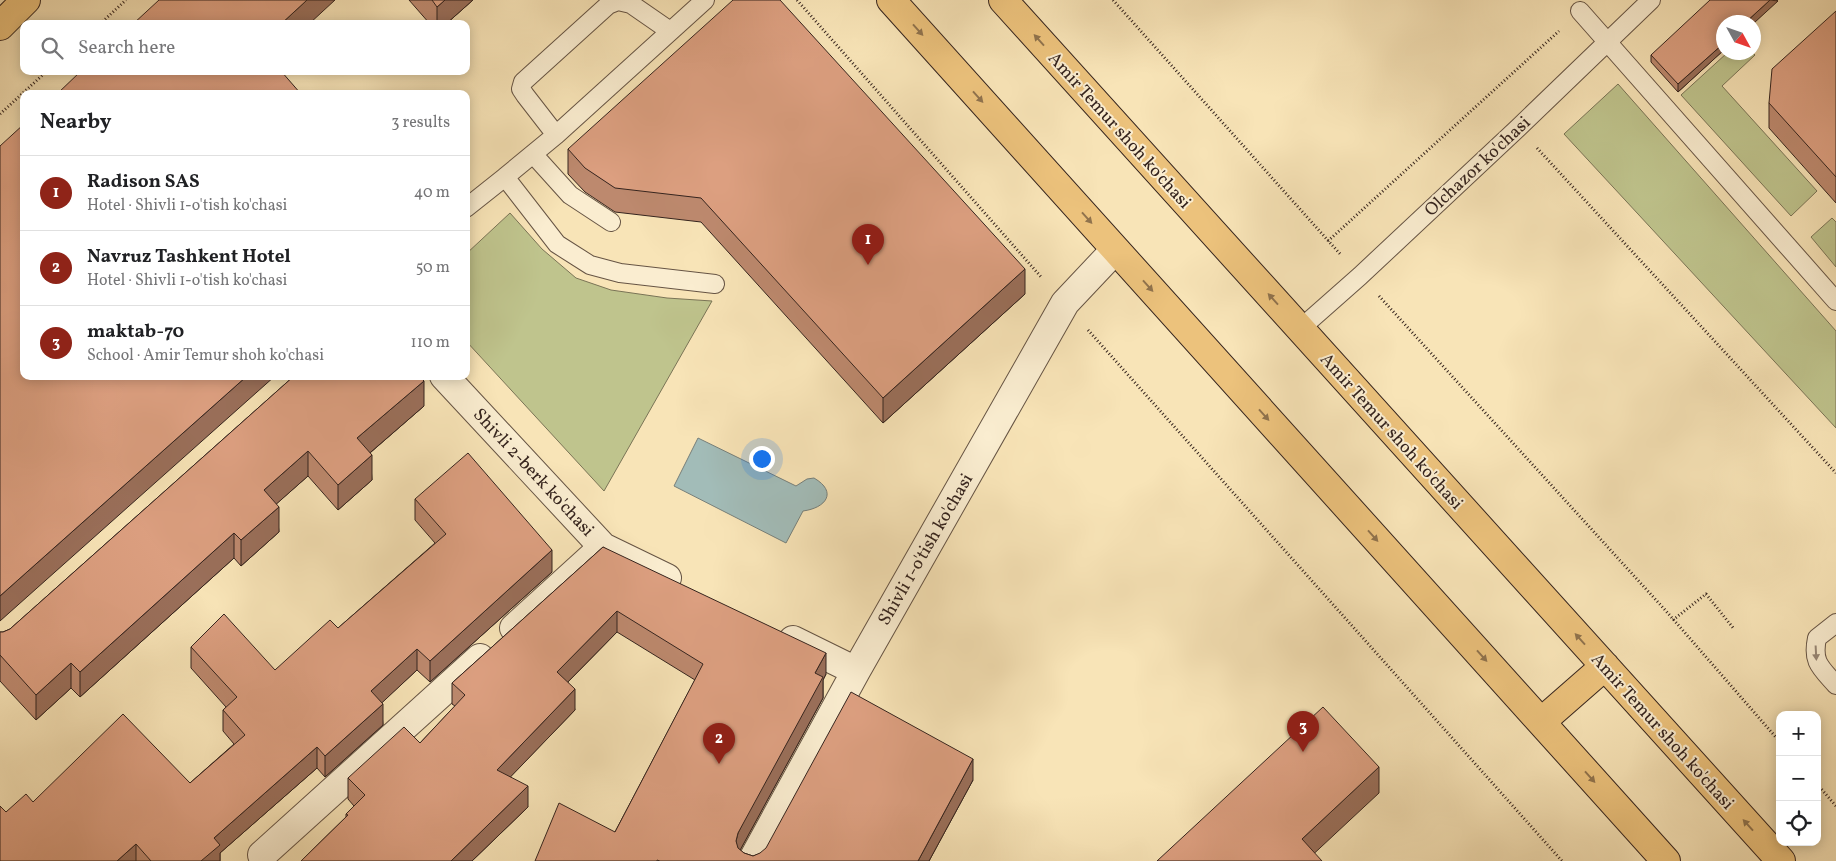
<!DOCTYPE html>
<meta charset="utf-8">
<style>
:root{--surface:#fff;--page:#f2f2f2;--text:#202124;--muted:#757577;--line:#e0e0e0;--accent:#8f2418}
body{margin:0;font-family:Vollkorn,serif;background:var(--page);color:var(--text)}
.controls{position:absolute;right:15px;bottom:15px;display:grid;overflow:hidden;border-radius:10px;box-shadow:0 2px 12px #0003}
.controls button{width:45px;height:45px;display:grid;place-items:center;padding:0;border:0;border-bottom:1px solid var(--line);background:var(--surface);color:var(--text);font:25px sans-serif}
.compass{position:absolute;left:1716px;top:15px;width:45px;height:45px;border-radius:50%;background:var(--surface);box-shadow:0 2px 12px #0003;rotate:130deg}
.you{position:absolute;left:761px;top:458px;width:18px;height:18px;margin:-12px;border:4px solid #fff;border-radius:50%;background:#1a73e8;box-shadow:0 0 0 8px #1a73e833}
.badge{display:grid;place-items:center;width:32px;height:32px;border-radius:50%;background:var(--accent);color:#fff;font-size:16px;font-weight:700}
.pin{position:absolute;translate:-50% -41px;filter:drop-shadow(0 1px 2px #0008)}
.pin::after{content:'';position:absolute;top:26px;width:18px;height:15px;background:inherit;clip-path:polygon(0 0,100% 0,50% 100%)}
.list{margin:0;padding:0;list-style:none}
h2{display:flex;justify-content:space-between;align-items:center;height:65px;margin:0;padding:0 20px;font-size:21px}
h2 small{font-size:16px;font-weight:400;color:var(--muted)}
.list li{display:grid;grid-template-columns:32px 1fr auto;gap:15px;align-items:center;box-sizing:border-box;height:75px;padding:0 20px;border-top:1px solid var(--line)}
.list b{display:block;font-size:19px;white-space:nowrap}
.list p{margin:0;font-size:16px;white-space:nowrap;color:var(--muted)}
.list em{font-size:16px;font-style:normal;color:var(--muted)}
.icon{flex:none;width:28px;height:28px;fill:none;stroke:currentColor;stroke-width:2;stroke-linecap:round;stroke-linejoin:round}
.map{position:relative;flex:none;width:1836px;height:861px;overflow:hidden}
.search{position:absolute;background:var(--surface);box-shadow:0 2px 12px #0003;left:20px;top:20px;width:450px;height:55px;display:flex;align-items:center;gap:12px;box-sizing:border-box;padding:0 18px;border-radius:10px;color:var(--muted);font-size:19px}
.panel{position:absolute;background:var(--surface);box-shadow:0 2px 12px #0003;left:20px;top:90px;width:450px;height:290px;border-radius:10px}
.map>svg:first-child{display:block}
.green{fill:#bfc48d;stroke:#7a7456}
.water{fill:#a2bcb8;stroke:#767f7a}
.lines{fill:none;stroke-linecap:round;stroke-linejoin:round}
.lane-casing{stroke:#665444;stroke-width:20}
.street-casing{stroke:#665444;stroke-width:30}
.primary-casing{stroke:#35241e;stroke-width:30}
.highway-casing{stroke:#35241e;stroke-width:30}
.path{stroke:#35241e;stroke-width:3;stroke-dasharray:1 2.5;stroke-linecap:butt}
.lane{stroke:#faedd0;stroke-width:18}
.street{stroke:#faedd0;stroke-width:28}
.primary{stroke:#ecc27c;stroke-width:28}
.highway{stroke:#ecc27c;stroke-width:28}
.wall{fill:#bd896e;stroke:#35241e}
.shaded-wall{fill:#9a6f5a;stroke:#35241e}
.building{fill:#dc9f80;stroke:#35241e}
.oneway{fill:#90734d}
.oneway2{fill:#988877}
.labels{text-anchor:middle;stroke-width:4;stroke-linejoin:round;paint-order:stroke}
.street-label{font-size:18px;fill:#35241e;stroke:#faedd0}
</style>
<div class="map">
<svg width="1836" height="861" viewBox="0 0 1836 861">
<rect width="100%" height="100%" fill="#f8e4b7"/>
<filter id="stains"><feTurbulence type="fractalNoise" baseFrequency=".004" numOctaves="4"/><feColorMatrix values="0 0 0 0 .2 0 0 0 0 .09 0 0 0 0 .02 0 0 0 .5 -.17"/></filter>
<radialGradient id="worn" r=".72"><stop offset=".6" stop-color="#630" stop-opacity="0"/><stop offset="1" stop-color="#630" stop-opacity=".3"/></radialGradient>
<path class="green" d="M 1727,53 L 1753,53 L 1755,55 L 1722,86 L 1817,191 L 1791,216 L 1681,95 Z
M 1618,84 L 1836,331 L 1836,428 L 1564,134 Z
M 510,213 L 542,249 L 576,278 L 611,290 L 667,298 L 712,301 L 604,491 L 466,341 L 466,254 Z
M 1832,218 L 1836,222 L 1836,267 L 1811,237 Z"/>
<path class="water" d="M 698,438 L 796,486 L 807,479 L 814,478 C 838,492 826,508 803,511 L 786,543 L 674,486 Z"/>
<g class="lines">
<g class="lane-casing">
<path id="lane" d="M 705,0 L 556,135 L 505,177 L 557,244 L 590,265 L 620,273 L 715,284
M 1580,11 L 1836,301
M 556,135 L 525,95 L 521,89 L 523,82 L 608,5 L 618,1 L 631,4 L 670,31
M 533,154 L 570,195 L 611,222
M 466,208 L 505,177
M 1300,329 L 1360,276 L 1518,128 L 1651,0
M 1836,623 L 1817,638 C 1812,662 1820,667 1836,685"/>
</g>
<g class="street-casing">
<path id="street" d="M 444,376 L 603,547 L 667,578
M 514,628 L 603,547
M 793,640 L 856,671
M 262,855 L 480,658
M 752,861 L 856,671 L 1065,303 L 1115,250"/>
</g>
<g class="primary-casing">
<path id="primary" d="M 891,0 L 1666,861
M 1003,0 L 1781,861
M 1541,722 L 1605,666"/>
</g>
<g class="highway-casing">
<path id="highway" d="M 0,26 L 26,0"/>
</g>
<path class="path" d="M 797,0 L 1042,278
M 1113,0 L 1341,255
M 100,24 L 126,0
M 0,114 L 47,71
M 1537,148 L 1836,473
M 1328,241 L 1559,31
M 1379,296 L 1666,611 L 1780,742
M 1088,330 L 1562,861
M 1673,620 L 1706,594 L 1734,629
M 1817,784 L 1836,806"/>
<use href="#lane" class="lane"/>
<use href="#street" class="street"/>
<use href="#primary" class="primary"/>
<use href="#highway" class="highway"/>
</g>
<path class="wall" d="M 409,0 L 473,0 L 446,24 L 430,24 Z
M 1778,0 L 1678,92 L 1651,62 L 1651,55 Z
M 1836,11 L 1836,203 L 1769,128 L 1769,103 Z
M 568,149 L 1025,294 L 883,423 L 701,222 L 615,212 L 585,192 L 568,174 Z
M 294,376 L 424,406 L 370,453 L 372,480 L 338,510 L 308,476 L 276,504 L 279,532 L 241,566 L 234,558 L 80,697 L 71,688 L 36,720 L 0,681 L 0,632 L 3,632 L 10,629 Z
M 415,499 L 552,572 L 430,682 L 417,670 L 381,703 L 383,725 L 325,777 L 317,768 L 220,853 L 220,861 L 0,861 L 6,812 L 33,802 L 190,783 L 234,744 L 223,731 L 223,710 L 226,707 L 191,668 L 191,647 L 275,670 L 338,628 L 435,543 L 415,520 Z
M 603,547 L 826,674 L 823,680 L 823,698 L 740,850 L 744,853 L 753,856 L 973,780 L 929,861 L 535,861 L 615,832 L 695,680 L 617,632 L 568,682 L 575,710 L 510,777 L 528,807 L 472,861 L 301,861 L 346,817 L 346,814 L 354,806 L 348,799 L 348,778 L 420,743 L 455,706 L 452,704 L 452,683 Z"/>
<path class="shaded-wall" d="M 307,0 L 335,0 L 309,24 L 281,24 Z
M 445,0 L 473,0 L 446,24 L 437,24 L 437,7 Z
M 1770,0 L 1778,1 L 1754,23 L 1746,22 Z
M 1724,43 L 1724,50 L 1678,92 L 1678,84 Z
M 1025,269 L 1025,294 L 883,423 L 883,398 Z
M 247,376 L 275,376 L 0,621 L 0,596 Z
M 424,381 L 424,406 L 357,464 L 357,438 Z
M 308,451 L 308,476 L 264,515 L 264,490 Z
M 372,455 L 372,480 L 338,510 L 338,485 Z
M 279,507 L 279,532 L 241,566 L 241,540 Z
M 234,533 L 234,558 L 80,697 L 80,672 Z
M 552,550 L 552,572 L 430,682 L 430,661 Z
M 617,611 L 617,632 L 557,693 L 557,672 Z
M 417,649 L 417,670 L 371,713 L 371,691 Z
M 826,653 L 826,674 L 823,680 L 823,698 L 738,854 L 736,841 L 738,833 L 815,673 Z
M 71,663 L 71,688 L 36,720 L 36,695 Z
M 575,689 L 575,710 L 497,791 L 497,770 Z
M 383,704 L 383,725 L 325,777 L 325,756 Z
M 317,747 L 317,768 L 220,853 L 220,861 L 201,861 L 214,838 Z
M 973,759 L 973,780 L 929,861 L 918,861 Z
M 1379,767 L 1379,793 L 1306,861 L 1302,839 Z
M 528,786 L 528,807 L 472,861 L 451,861 Z
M 136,844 L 136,861 L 117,861 Z"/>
<path class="building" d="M 159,0 L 307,0 L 281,24 L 133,24 Z
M 432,0 L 445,0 L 437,7 Z
M 733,0 L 780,0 L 1025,269 L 883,398 L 701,198 L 615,188 L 585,168 L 568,149 Z
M 1710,0 L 1770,0 L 1746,22 L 1724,22 L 1724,43 L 1678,84 L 1651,55 Z
M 1836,11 L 1836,177 L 1769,103 L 1772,69 Z
M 81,71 L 281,71 L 301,94 L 57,94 Z
M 24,124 L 24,376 L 247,376 L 0,596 L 0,146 Z
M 294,376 L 419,376 L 424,381 L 357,438 L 372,455 L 338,485 L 308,451 L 264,490 L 279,507 L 241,540 L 234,533 L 80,672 L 71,663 L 36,695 L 0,655 L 0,632 L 3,632 L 10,629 Z
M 468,453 L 552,550 L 430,661 L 417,649 L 371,691 L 383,704 L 325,756 L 317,747 L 214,838 L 220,845 L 201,861 L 151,861 L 136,844 L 117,861 L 0,861 L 0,806 L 6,812 L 26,794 L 33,802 L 123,714 L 190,783 L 245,735 L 223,710 L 237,697 L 191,647 L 224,614 L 275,670 L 330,620 L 338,628 L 446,534 L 415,499 Z
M 603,547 L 826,653 L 815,673 L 823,677 L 738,833 L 736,841 L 738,848 L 744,853 L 753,856 L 760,853 L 766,848 L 851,692 L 973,759 L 918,861 L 660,861 L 657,860 L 657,861 L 535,861 L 559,803 L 615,832 L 703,664 L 617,611 L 557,672 L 575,689 L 497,770 L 528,786 L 451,861 L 301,861 L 348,815 L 346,814 L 365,795 L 348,778 L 404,727 L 420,743 L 465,695 L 452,683 Z
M 1323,707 L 1379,767 L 1302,839 L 1322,861 L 1157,861 Z"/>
<defs><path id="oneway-solid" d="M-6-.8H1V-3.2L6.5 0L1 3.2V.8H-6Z" transform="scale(1.25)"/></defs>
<g class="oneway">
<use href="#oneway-solid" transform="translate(918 30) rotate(48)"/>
<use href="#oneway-solid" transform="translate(1039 40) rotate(-132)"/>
<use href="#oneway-solid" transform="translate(978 97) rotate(48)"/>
<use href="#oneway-solid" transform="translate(1087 218) rotate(48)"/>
<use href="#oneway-solid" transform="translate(1148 286) rotate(48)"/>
<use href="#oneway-solid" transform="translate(1273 299) rotate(-132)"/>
<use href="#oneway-solid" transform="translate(1264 415) rotate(48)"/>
<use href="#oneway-solid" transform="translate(1373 536) rotate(48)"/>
<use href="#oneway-solid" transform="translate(1580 639) rotate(-132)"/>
<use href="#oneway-solid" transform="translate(1482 656) rotate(48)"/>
<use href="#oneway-solid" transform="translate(1590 777) rotate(48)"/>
<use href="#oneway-solid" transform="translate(1748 825) rotate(-132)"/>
</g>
<use class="oneway2" href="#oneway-solid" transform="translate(1816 653) rotate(87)"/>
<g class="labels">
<g class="street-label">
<text transform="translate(1120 130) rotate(48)" y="6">Amir Temur shoh ko'chasi</text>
<text transform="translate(1477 166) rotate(-43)" y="6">Olchazor ko'chasi</text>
<text transform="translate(1392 431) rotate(48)" y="6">Amir Temur shoh ko'chasi</text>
<text transform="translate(534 472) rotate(47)" y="6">Shivli 2-berk ko'chasi</text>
<text transform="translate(925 549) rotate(-60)" y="6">Shivli 1-o'tish ko'chasi</text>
<text transform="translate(1663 731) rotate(48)" y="6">Amir Temur shoh ko'chasi</text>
</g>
</g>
<rect width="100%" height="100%" filter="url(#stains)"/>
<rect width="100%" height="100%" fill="url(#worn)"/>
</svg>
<div class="controls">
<button>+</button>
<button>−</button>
<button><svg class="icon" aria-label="locate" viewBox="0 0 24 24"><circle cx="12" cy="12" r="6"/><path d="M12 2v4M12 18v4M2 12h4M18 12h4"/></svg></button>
</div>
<svg class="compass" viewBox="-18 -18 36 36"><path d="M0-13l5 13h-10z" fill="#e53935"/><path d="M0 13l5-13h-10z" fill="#757577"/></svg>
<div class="you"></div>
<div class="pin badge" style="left:868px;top:265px">1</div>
<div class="pin badge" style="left:719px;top:764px">2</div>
<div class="pin badge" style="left:1303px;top:752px">3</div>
<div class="search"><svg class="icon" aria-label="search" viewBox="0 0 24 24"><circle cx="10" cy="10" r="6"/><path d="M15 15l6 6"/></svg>Search here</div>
<section class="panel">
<h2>Nearby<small>3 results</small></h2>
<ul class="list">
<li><span class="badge">1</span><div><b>Radison SAS</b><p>Hotel · Shivli 1-o'tish ko'chasi</p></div><em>40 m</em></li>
<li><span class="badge">2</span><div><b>Navruz Tashkent Hotel</b><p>Hotel · Shivli 1-o'tish ko'chasi</p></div><em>50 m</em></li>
<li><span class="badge">3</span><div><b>maktab-70</b><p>School · Amir Temur shoh ko'chasi</p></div><em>110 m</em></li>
</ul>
</section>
</div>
